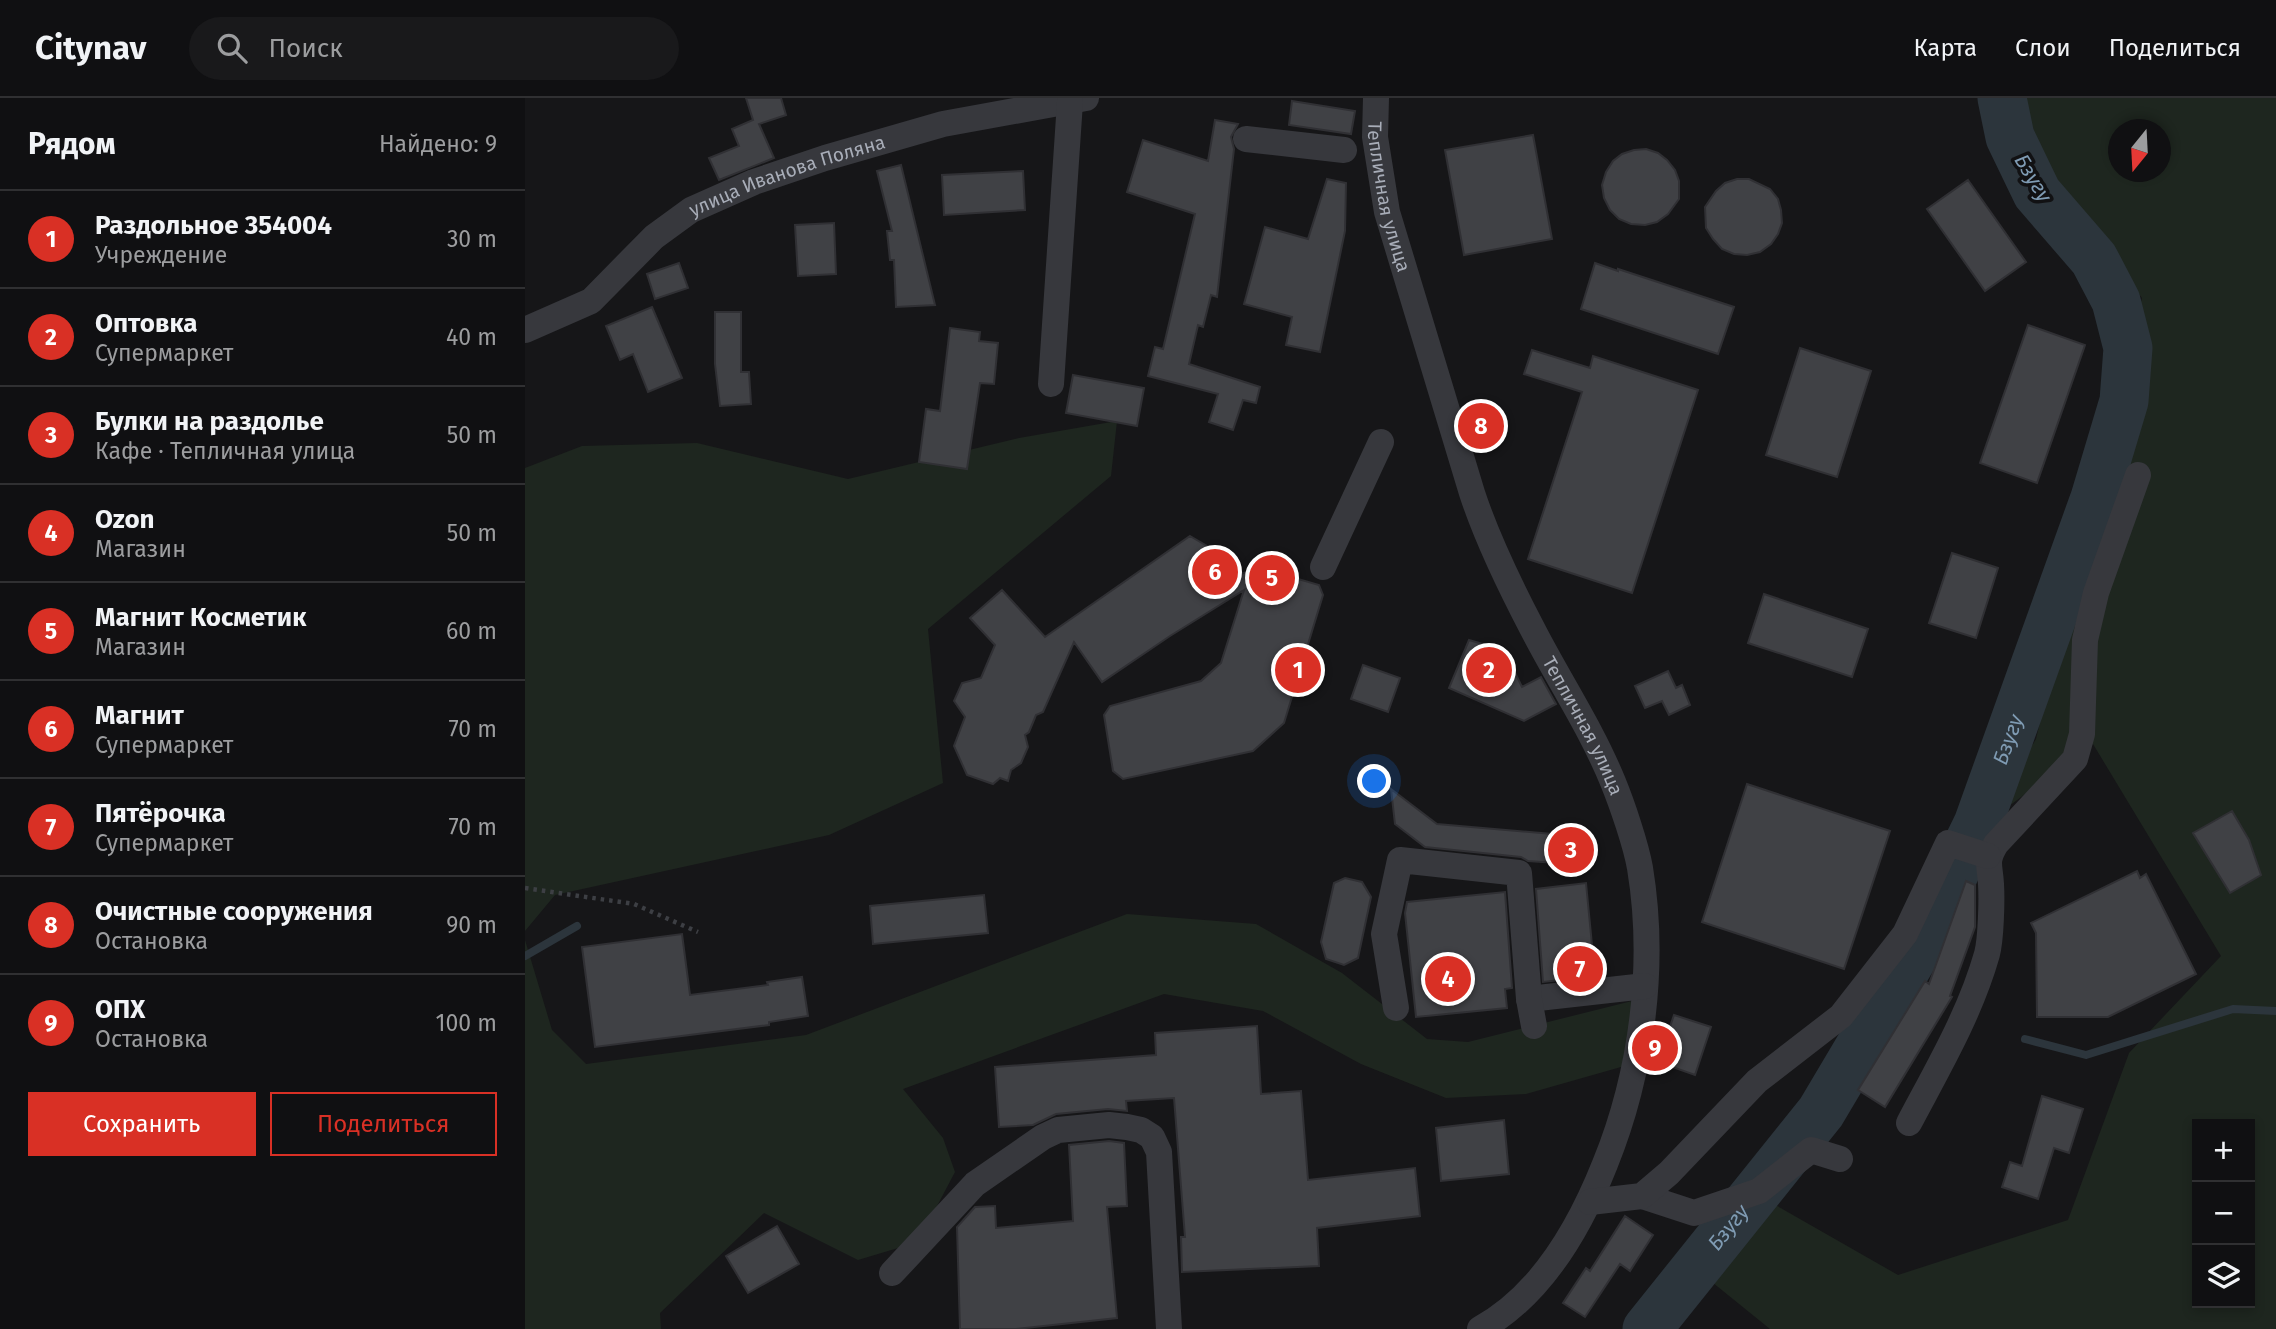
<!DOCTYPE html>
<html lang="ru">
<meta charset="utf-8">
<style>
:root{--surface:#101012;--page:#19191b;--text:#f1f3f6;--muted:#9c9d9f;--line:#303032;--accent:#d93025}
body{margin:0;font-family:"Fira Sans",sans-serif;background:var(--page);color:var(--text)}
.controls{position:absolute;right:21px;bottom:21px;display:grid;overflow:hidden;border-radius:0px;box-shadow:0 4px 10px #0003}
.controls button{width:63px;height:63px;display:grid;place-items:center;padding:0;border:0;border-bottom:2px solid var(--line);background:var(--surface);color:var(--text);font:35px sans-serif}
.compass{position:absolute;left:1583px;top:21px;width:63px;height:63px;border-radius:50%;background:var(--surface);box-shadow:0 4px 10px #0003;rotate:198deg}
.you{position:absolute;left:850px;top:684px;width:24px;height:24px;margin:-18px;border:5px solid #fff;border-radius:50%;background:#1a73e8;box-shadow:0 0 0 10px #1a73e833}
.badge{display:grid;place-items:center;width:46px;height:46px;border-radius:50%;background:var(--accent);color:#fff;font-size:23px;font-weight:700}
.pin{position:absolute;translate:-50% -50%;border:4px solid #fff;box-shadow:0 2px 7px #0006}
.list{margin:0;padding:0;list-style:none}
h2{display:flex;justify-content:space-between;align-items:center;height:91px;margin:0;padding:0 28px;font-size:30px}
h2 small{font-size:23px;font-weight:400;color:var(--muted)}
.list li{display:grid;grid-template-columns:46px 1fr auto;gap:21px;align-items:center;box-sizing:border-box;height:98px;padding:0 28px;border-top:2px solid var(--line)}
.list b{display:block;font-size:26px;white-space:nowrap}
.list p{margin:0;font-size:23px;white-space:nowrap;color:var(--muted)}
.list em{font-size:23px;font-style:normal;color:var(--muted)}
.actions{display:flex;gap:14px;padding:21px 28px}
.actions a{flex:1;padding:16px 0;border:2px solid var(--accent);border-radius:0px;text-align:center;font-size:24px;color:var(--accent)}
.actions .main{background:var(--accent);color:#fff}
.icon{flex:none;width:38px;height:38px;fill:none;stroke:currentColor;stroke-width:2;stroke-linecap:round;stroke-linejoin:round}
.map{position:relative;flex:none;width:1751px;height:1231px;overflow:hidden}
header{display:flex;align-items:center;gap:42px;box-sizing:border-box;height:98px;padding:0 35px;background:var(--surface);border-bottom:2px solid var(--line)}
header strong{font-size:33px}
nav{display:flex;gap:38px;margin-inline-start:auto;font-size:24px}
.search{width:490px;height:63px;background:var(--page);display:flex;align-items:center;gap:18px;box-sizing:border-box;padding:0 24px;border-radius:38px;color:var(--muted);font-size:26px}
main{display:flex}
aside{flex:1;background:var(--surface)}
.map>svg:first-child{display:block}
.green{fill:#1e261f;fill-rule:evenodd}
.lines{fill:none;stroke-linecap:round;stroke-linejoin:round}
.stream{stroke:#2c353c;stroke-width:8}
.river{stroke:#2c353c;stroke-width:49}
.building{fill:#404145;stroke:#303034;stroke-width:2}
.path{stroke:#3d3f44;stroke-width:4.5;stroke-dasharray:3.5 5;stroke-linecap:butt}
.minor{stroke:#37383d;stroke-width:26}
.labels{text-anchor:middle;stroke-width:7;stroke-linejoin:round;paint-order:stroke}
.street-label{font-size:19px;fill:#a8adb8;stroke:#111113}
.water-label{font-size:21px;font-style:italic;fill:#7f9bb3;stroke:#111113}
</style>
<header>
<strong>Citynav</strong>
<div class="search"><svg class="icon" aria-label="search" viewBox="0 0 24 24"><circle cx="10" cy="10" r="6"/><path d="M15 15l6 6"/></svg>Поиск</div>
<nav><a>Карта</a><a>Слои</a><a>Поделиться</a></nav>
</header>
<main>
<aside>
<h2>Рядом<small>Найдено: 9</small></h2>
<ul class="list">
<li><span class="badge">1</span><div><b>Раздольное 354004</b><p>Учреждение</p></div><em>30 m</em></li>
<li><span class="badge">2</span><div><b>Оптовка</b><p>Супермаркет</p></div><em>40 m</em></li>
<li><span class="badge">3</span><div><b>Булки на раздолье</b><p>Кафе · Тепличная улица</p></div><em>50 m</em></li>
<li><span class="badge">4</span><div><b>Ozon</b><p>Магазин</p></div><em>50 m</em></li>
<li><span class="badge">5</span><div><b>Магнит Косметик</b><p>Магазин</p></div><em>60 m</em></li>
<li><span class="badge">6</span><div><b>Магнит</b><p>Супермаркет</p></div><em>70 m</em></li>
<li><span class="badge">7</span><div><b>Пятёрочка</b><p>Супермаркет</p></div><em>70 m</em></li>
<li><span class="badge">8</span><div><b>Очистные сооружения</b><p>Остановка</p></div><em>90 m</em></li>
<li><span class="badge">9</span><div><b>ОПХ</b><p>Остановка</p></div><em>100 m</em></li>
</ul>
<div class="actions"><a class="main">Сохранить</a><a>Поделиться</a></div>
</aside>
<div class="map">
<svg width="1751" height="1231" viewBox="0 0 1751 1231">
<rect width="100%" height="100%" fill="#161618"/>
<path class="green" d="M 1479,0 L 1751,0 L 1751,1231 L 1245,1231 L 1156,1159 L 1226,1093 L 1373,1177 L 1543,1122 L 1604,955 L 1696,858 L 1568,646 L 1461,725 L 1511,641 L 1617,200 L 1475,16 ZM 1594,32 L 1636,32 L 1636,74 L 1594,74 ZM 1672,1026 L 1725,1026 L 1725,1205 L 1672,1205 Z
M 592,323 L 586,378 L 403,531 L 418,685 L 304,737 L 30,797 L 0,833 L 0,370 L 57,348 L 172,345 L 323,381 L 494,340 Z
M 602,816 L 731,826 L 817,875 L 902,941 L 943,944 L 1111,902 L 1103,967 L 1001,996 L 921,1000 L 836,966 L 738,913 L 639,896 L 378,991 L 418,1040 L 430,1074 L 393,1144 L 333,1162 L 239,1115 L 135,1215 L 136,1231 L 0,1231 L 0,842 L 27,932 L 61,966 L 281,937 Z"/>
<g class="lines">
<path class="stream" d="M 0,858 L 52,828
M 1500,941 L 1561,957 L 1708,911 L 1751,913"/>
<path class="river" id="s1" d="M 1122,1231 L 1296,1014 L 1391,854 L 1453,726 L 1570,400 L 1599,303 L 1603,250 L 1591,203 L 1569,161 L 1512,95 L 1485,39 L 1477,0"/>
</g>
<path class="building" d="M 221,0 L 256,0 L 261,17 L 234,26 L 249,60 L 194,82 L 184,60 L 214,48 L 207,31 L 228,22 Z
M 767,3 L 830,13 L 826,36 L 764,27 Z
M 690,22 L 713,26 L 706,39 L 709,51 L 692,199 L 686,197 L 678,229 L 673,227 L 664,266 L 735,289 L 731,305 L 718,302 L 708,332 L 684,324 L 693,296 L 623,278 L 630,249 L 638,251 L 670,116 L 602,94 L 618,42 L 683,63 Z
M 1008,37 L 1027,141 L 939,157 L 920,52 Z
M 1121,51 L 1133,55 L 1142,62 L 1150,72 L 1154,83 L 1154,101 L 1143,116 L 1132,124 L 1120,127 L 1106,126 L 1094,121 L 1085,112 L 1079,100 L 1077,87 L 1081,74 L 1088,63 L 1097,56 L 1109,52 Z
M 376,67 L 410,207 L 371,209 L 369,162 L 365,162 L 362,133 L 367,133 L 352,73 Z
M 498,73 L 500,112 L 419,117 L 417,77 Z
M 802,81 L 821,85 L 820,133 L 795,254 L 761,247 L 767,219 L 719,206 L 740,129 L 783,141 Z
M 1212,81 L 1224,81 L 1245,91 L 1253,101 L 1256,112 L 1257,125 L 1253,136 L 1246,146 L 1235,154 L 1222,157 L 1209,156 L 1197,151 L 1188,141 L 1181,130 L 1180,109 L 1191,93 L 1200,85 Z
M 1443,82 L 1501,164 L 1460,193 L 1402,111 Z
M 309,125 L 311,176 L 273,178 L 270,127 Z
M 154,165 L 163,190 L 130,201 L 122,176 Z
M 1070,165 L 1093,173 L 1093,171 L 1209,209 L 1193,256 L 1056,211 Z
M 127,209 L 157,280 L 123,294 L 108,256 L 95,262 L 81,228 Z
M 190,214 L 216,214 L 216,274 L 224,274 L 226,306 L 195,308 L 190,266 Z
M 1503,227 L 1560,247 L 1512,385 L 1455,365 Z
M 425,230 L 455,234 L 454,243 L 473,245 L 469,286 L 455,285 L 442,371 L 394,364 L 401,311 L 415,313 Z
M 1275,250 L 1346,273 L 1312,379 L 1241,357 Z
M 1007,252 L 1065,270 L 1068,258 L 1173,292 L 1107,495 L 1003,461 L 1057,294 L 999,276 Z
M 548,277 L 619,290 L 612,328 L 541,315 Z
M 665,438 L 699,458 L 703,480 L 747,466 L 749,474 L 794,487 L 798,497 L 759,625 L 728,653 L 598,681 L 588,673 L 579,617 L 585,608 L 676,583 L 696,565 L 719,492 L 645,538 L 577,584 L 549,544 L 518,614 L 511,617 L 504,634 L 500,637 L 503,649 L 496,665 L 486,672 L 483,683 L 475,680 L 468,686 L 442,677 L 429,648 L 440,619 L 429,603 L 437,585 L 456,580 L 470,547 L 445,520 L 477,492 L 520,539 Z
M 1427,455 L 1473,470 L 1451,540 L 1404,525 Z
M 1239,496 L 1343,531 L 1327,579 L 1223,545 Z
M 944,542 L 979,552 L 997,589 L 1016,579 L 1031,606 L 999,623 L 924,590 Z
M 838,567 L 875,580 L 863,614 L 826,601 Z
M 1143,573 L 1151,590 L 1157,587 L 1165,607 L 1144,617 L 1137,603 L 1120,610 L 1110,588 Z
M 1222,686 L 1365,733 L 1319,871 L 1177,824 Z
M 866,691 L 912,726 L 1062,739 L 1060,767 L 1003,763 L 996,759 L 900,749 L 870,726 Z
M 1707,713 L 1724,742 L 1736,777 L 1705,795 L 1668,735 Z
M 1612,773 L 1615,780 L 1621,776 L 1671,876 L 1583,919 L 1512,919 L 1511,835 L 1506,825 Z
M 820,780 L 837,784 L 846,799 L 833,860 L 819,867 L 801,861 L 796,844 L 809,785 Z
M 1441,783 L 1450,787 L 1450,829 L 1425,898 L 1427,899 L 1360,1009 L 1333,992 L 1400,883 L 1404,886 Z
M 1061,785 L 1070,878 L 1018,884 L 1011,791 Z
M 980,794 L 987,890 L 980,891 L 982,910 L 891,919 L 880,815 L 882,804 Z
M 459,797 L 463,835 L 348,846 L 345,808 Z
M 157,836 L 165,897 L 243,887 L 242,884 L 277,879 L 283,918 L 244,924 L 244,927 L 70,949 L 57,849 Z
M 1149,917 L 1186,929 L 1170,977 L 1133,964 Z
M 732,928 L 736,996 L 776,993 L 783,1082 L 890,1070 L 895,1118 L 792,1130 L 794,1168 L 657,1174 L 656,1139 L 660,1139 L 649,1000 L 601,1003 L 602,1013 L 583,1011 L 531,1016 L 508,1027 L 474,1029 L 470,969 L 631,957 L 630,935 Z
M 1517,998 L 1558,1011 L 1544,1055 L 1529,1050 L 1513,1101 L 1477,1089 L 1485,1064 L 1497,1068 Z
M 979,1022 L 984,1076 L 916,1083 L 911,1030 Z
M 584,1043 L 599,1045 L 602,1108 L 582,1109 L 592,1220 L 491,1231 L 435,1231 L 432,1129 L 450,1109 L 470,1108 L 471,1130 L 548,1123 L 544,1047 Z
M 1100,1118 L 1128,1137 L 1105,1173 L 1095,1166 L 1060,1219 L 1038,1205 L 1061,1170 L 1065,1173 Z
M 252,1128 L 274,1166 L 223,1195 L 201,1158 Z"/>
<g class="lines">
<path class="path" d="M 0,790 L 109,806 L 173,834"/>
<g class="minor">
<path id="s2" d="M 851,0 L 850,39 L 862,114 L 947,395 C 962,441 984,486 1007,530 C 1033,581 1066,630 1088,684 C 1097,706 1111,747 1115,770 C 1131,867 1117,975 1080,1066 C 1055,1129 1017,1197 955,1231"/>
<path d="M 721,41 L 819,52"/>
<path id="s3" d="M 0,232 L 66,203 L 129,139 L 166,112 L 229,84 L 300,60 L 418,26 L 561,0"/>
<path d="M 526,286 L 545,4"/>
<path d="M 798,469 L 856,344"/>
<path d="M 1004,901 L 1120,888"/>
<path d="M 871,910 L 859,836 L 875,762 L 994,775 L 1004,901 L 1009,928"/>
<path d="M 1384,1025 C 1413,970 1445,916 1462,856 C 1466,841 1467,802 1466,786 C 1465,767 1460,764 1471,746 L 1550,661 L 1557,636 L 1560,542 L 1571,495 L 1613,377"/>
<path d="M 1117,1098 L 1169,1115 L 1234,1093 L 1286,1052 L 1315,1061"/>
<path d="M 1065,1104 L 1117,1098 L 1144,1075 L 1232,983 L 1316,918 L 1380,836 L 1423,745 L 1463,758"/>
<path d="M 367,1175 L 450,1086 L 518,1039 L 533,1032 L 584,1027 L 602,1029 L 616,1032 L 627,1039 L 634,1054 L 644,1231"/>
</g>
</g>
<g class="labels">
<g class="street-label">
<text dy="7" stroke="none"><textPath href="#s3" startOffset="310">улица Иванова Поляна</textPath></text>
<text dy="7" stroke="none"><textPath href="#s2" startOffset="100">Тепличная улица</textPath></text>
<text dy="7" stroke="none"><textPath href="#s2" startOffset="667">Тепличная улица</textPath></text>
</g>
<g class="water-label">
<text transform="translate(1508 80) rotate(59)" y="7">Бзугу</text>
<text dy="7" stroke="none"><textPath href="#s1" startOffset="696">Бзугу</textPath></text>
<text dy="7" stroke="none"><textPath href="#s1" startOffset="130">Бзугу</textPath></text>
</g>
</g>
</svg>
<div class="controls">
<button>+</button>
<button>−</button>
<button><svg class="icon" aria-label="layers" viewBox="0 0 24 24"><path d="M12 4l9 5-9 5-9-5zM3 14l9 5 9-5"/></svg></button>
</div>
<svg class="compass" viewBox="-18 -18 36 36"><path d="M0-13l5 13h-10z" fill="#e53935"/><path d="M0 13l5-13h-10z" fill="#9c9d9f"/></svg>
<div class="you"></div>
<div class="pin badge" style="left:773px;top:572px">1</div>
<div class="pin badge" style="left:964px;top:572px">2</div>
<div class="pin badge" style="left:1046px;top:752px">3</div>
<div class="pin badge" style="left:923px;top:881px">4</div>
<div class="pin badge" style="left:747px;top:480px">5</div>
<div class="pin badge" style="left:690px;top:474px">6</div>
<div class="pin badge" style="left:1055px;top:871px">7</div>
<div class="pin badge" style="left:956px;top:328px">8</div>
<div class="pin badge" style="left:1130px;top:950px">9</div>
</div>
</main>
